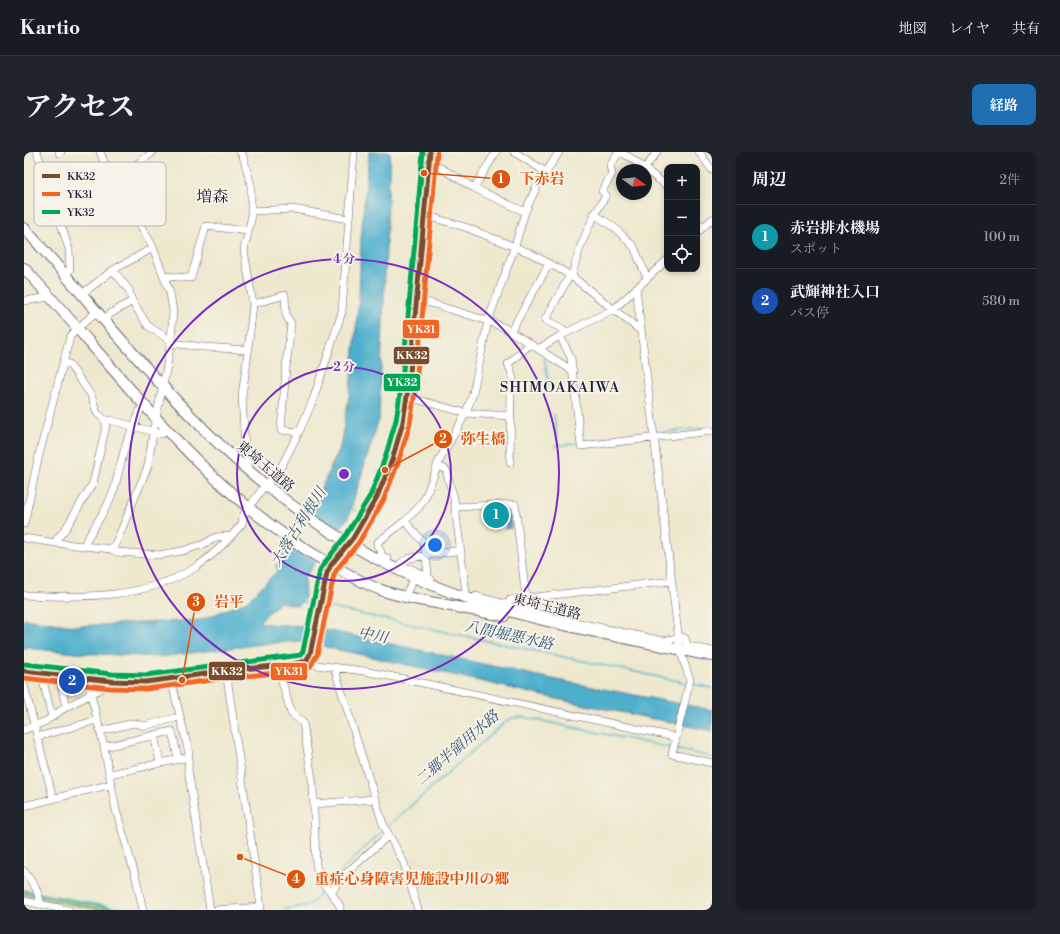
<!DOCTYPE html>
<html lang="ja">
<meta charset="utf-8">
<style>
:root{--surface:#171b24;--page:#20242c;--text:#f1f3f6;--muted:#9ea1a6;--line:#363941;--accent:#1f6fb2}
body{margin:0;font-family:"Libre Bodoni","Noto Serif JP",serif;background:var(--page);color:var(--text)}
.controls{position:absolute;right:12px;top:12px;display:grid;overflow:hidden;border-radius:8px;box-shadow:0 2px 6px #0003}
.controls button{width:36px;height:36px;display:grid;place-items:center;padding:0;border:0;border-bottom:1px solid var(--line);background:var(--surface);color:var(--text);font:20px sans-serif}
.compass{position:absolute;left:592px;top:12px;width:36px;height:36px;border-radius:50%;background:var(--surface);box-shadow:0 2px 6px #0003;rotate:105deg}
.you{position:absolute;left:411px;top:393px;width:14px;height:14px;margin:-10px;border:3px solid #fff;border-radius:50%;background:#1a73e8;box-shadow:0 0 0 6px #1a73e833}
.badge{display:grid;place-items:center;width:26px;height:26px;border-radius:50%;background:var(--accent);color:#fff;font-size:13px;font-weight:700}
.pin{position:absolute;translate:-50% -50%;border:2px solid #fff;box-shadow:0 1px 4px #0006}
.list{margin:0;padding:0;list-style:none}
h2{display:flex;justify-content:space-between;align-items:center;height:52px;margin:0;padding:0 16px;font-size:17px}
h2 small{font-size:13px;font-weight:400;color:var(--muted)}
.list li{display:grid;grid-template-columns:26px 1fr auto;gap:12px;align-items:center;box-sizing:border-box;height:64px;padding:0 16px;border-top:1px solid var(--line)}
.list b{display:block;font-size:15px;white-space:nowrap}
.list p{margin:0;font-size:13px;white-space:nowrap;color:var(--muted)}
.list em{font-size:13px;font-style:normal;color:var(--muted)}
.icon{flex:none;width:22px;height:22px;fill:none;stroke:currentColor;stroke-width:2;stroke-linecap:round;stroke-linejoin:round}
.map{position:relative;flex:none;width:688px;height:758px;overflow:hidden;border-radius:8px}
header{display:flex;align-items:center;gap:24px;box-sizing:border-box;height:56px;padding:0 20px;background:var(--surface);border-bottom:1px solid var(--line)}
header strong{font-size:19px}
nav{display:flex;gap:22px;margin-inline-start:auto;font-size:14px}
.intro{display:flex;align-items:center;justify-content:space-between;box-sizing:border-box;height:96px;padding:0 24px}
h1{margin:0;font-size:28px}
.button{padding:10px 18px;border-radius:8px;background:var(--accent);color:#fff;font-size:14px;font-weight:700}
main{display:flex;gap:24px;padding:0 24px}
aside{flex:1;background:var(--surface);border-radius:8px;box-shadow:0 2px 6px #0003}
.map>svg:first-child{display:block}
.green{fill:#85c67e;stroke:#54745c}
.water{fill:#4dafcc;stroke:#386884}
.pier{fill:#ede8ce}
.lines{fill:none;stroke-linecap:round;stroke-linejoin:round}
.stream{stroke:#4dafcc;stroke-width:1.5}
.minor-casing{stroke:#69676e;stroke-width:8}
.major-casing{stroke:#69676e;stroke-width:10}
.highway-casing{stroke:#69676e;stroke-width:12}
.minor{stroke:#fff;stroke-width:7}
.major{stroke:#fff;stroke-width:8}
.highway{stroke:#fff;stroke-width:10}
.bus-1-casing{stroke:#f7f3e8;stroke-width:8}
.bus-2-casing{stroke:#f7f3e8;stroke-width:8}
.bus-3-casing{stroke:#f7f3e8;stroke-width:8}
.bus-1{stroke:#7a4b2a;stroke-width:5}
.bus-2{stroke:#f26522;stroke-width:5}
.bus-3{stroke:#00a651;stroke-width:5}
.ring{fill:none;stroke:#7b2cbf;stroke-width:2}
.labels{text-anchor:middle;stroke-width:4;stroke-linejoin:round;paint-order:stroke}
.street-label{font-size:14px;fill:#22223b;stroke:#f7f3e8}
.neighbourhood-label{font-size:15px;letter-spacing:1px;fill:#22223b;stroke:#f7f3e8}
.water-label{font-size:15px;font-style:italic;fill:#335a75;stroke:#f7f3e8}
.quarter-label{font-size:16px;fill:#22223b;stroke:#f7f3e8}
.key{fill:#f7f3e8;stroke:#b7b4b4;stroke-width:1}
.key-label{font-size:11px;fill:#22223b}
.centre{fill:#7b2cbf;stroke:#f7f3e8;stroke-width:2}
.ring-label{font-size:12px;text-anchor:middle;font-weight:bold;fill:#7b2cbf;stroke:#f7f3e8;stroke-width:4;stroke-linejoin:round;paint-order:stroke}
.leader{fill:none;stroke:#de560e;stroke-width:1.5}
.callout-dot{fill:#de560e;stroke:#f7f3e8;stroke-width:1.5}
.mark-label{font-size:12px;text-anchor:middle;font-weight:bold;fill:#fff}
.callout-label{font-size:15px;text-anchor:middle;font-weight:bold;fill:#de560e;stroke:#f7f3e8;stroke-width:4;stroke-linejoin:round;paint-order:stroke}
.line-badge{stroke:#f7f3e8;stroke-width:1.5}
.badge-label{font-size:11px;text-anchor:middle;font-weight:bold;fill:#fff}
</style>
<header>
<strong>Kartio</strong>
<nav><a>地図</a><a>レイヤ</a><a>共有</a></nav>
</header>
<div class="intro"><h1>アクセス</h1><a class="button">経路</a></div>
<main>
<div class="map">
<svg width="688" height="758" viewBox="0 0 688 758">
<rect width="100%" height="100%" fill="#f7f3e8"/>
<filter id="ink" filterUnits="userSpaceOnUse"><feTurbulence type="fractalNoise" baseFrequency=".025" numOctaves="2"/><feDisplacementMap in="SourceGraphic" scale="8" xChannelSelector="R" yChannelSelector="G"/><feConvolveMatrix kernelMatrix="1 2 1 2 8 2 1 2 1" color-interpolation-filters="sRGB"/></filter>
<filter id="wash" filterUnits="userSpaceOnUse"><feTurbulence type="fractalNoise" baseFrequency=".012" numOctaves="4" result="noise"/><feDisplacementMap in="SourceGraphic" scale="16" xChannelSelector="R" yChannelSelector="G"/><feGaussianBlur stdDeviation="0.9" result="paint"/><feColorMatrix in="noise" values="0 0 0 0 0 0 0 0 0 0 0 0 0 0 0 0 0 1.4 0 .05"/><feComposite in="paint" operator="in"/></filter>
<g filter="url(#wash)">
<rect width="100%" height="100%" fill="#ede8ce"/>
<path class="green" d="M 0,739 L 92,757 L 105,758 L 75,758 L 0,743 Z"/>
<path class="water" d="M 345,0 L 366,0 L 355,267 L 324,366 L 280,426 L 281,446 L 274,454 L 256,450 L 235,470 L 245,472 L 282,474 L 331,484 L 533,528 L 688,558 L 688,579 L 537,548 L 438,525 L 275,489 L 238,492 L 136,505 L 52,501 L 0,496 L 0,467 L 51,474 L 177,468 L 223,449 L 254,418 L 252,414 L 289,354 L 316,295 L 326,239 L 335,145 L 337,84 Z
M 487,357 L 486,361 L 487,376 L 480,377 L 482,375 L 480,364 L 479,364 L 479,362 L 480,361 L 480,359 L 486,359 Z"/>
<path class="pier" d="M 283,360 L 316,381 L 294,410 L 264,390 Z"/>
<g class="lines">
<path class="stream" d="M 520,204 L 525,235
M 530,263 L 534,293
M 633,281 L 688,275
M 558,290 L 628,282
M 530,294 L 555,291
M 325,355 L 332,359
M 277,450 L 293,453
M 299,454 L 663,531
M 668,532 L 688,536
M 159,554 L 162,574
M 651,597 L 688,605
M 363,675 L 480,571 L 488,566 L 499,565 L 647,596
M 303,734 L 328,708 L 360,678
M 0,738 L 10,740
M 16,741 L 92,756 L 112,758
M 259,758 L 285,753 L 301,737"/>
</g>
</g>
<g filter="url(#ink)">
<g class="lines">
<g class="minor-casing">
<path id="minor" d="M 13,0 L 45,97 L 46,117 L 42,123
M 76,0 L 83,17 L 128,93 L 146,141 L 149,159 L 147,189 L 142,219 L 129,280 L 124,314 L 94,386 L 90,394 L 86,397
M 216,0 L 219,4 L 227,33 L 227,68 L 220,98 L 229,152 L 223,208 L 218,244 L 221,298 L 224,311
M 490,0 L 522,20
M 596,0 L 607,6 L 643,34
M 675,0 L 688,18
M 35,1 L 37,0
M 405,9 L 450,36 L 501,60 L 512,36 L 535,0
M 621,16 L 633,0
M 91,29 L 129,0
M 450,36 L 472,0
M 227,59 L 269,57 L 324,67
M 570,62 L 591,76 L 610,95 L 623,126
M 400,63 L 441,75 L 506,101 L 546,123 L 617,179
M 673,69 L 678,76
M 673,81 L 688,67
M 89,118 L 105,138 L 108,149 L 124,174 L 147,189
M 140,124 L 167,126 L 182,74 L 224,79
M 548,125 C 554,94 566,69 582,43 L 578,39 L 588,22 L 586,14 L 595,0
M 612,136 L 656,498 L 666,528 L 648,602 L 688,611
M 58,142 L 89,118 L 129,96
M 393,147 L 464,169 L 481,176 L 549,219
M 0,149 L 26,145
M 229,152 L 261,143 L 262,163 L 267,172 L 262,216 L 257,278 L 275,280
M 80,167 L 86,162 L 108,149
M 487,179 L 525,112
M 542,181 L 539,177 L 521,168 L 546,123
M 536,184 L 547,206 L 557,294 L 688,279
M 147,191 L 180,195 L 225,198
M 514,197 L 536,184 L 590,157 L 643,108
M 384,245 L 442,261 L 486,264
M 81,268 L 86,268 L 138,282
M 486,311 L 487,242 C 491,231 489,222 484,212 L 506,192
M 413,313 L 422,318 L 430,347 L 442,441
M 431,355 L 491,352 L 502,446
M 381,369 L 400,391 L 404,421 L 403,426
M 0,372 L 15,303 L 46,185 L 53,177 L 73,159
M 0,386 L 32,391 L 87,397 L 93,400 L 135,403 L 158,399 L 180,392 L 192,385 L 207,384
M 32,391 L 33,387 L 42,376 L 69,331 L 82,274 L 81,268 L 73,261 L 67,243 L 45,212 L 39,211
M 61,394 L 62,389 L 83,354 L 90,338 L 102,291 L 110,275 L 116,258
M 364,407 L 357,403 L 357,400 L 353,393 L 354,390 L 381,369 L 395,355 L 401,346 L 416,307 L 442,261 L 449,241 L 464,169 L 491,94 L 501,60
M 375,413 L 388,417 L 407,427
M 376,413 L 378,410 L 386,406 L 437,398
M 0,443 C 57,446 122,447 172,415 C 189,404 204,388 218,372 L 219,364 L 241,333 L 254,321 L 275,280 L 289,248 L 318,160 L 330,0
M 452,444 L 532,466 L 639,489 L 658,485 L 661,486 L 663,493 L 665,494 L 688,499
M 380,446 L 392,422
M 485,454 L 486,448 L 648,429
M 282,509 L 292,513 L 340,519 L 380,527 L 646,584 L 652,588
M 255,514 L 258,529 L 267,561 L 279,571 L 289,633 L 292,712 L 296,729 L 306,739 L 316,754 L 316,758
M 310,515 L 359,672 L 380,711 L 394,758
M 17,521 L 28,565
M 35,523 L 42,555
M 63,526 L 80,595 L 92,658 L 112,726 L 119,758
M 147,527 L 165,601 L 164,617 L 186,758
M 0,533 L 29,646
M 0,578 L 22,569 L 42,555 L 85,533 L 87,529
M 77,579 L 110,571 L 120,574 L 151,566
M 130,583 L 136,610
M 13,585 L 73,568
M 80,595 L 148,579 L 154,606
M 86,622 L 165,605
M 290,652 L 351,647
M 0,654 L 88,632
M 0,719 L 12,736 L 17,752
M 307,741 L 319,724 L 365,683
M 0,749 L 45,758
M 192,758 L 237,755 L 202,519"/>
</g>
<g class="major-casing">
<path id="major" d="M 0,519 L 87,529 L 122,530 L 202,519 L 269,512 L 282,509 L 286,502 L 303,421 L 307,413 L 329,386 L 353,345 L 368,308 L 379,270 L 385,231 L 403,26 L 406,0"/>
</g>
<g class="highway-casing">
<path id="highway" d="M 0,76 C 56,138 107,203 165,262 C 242,343 336,410 443,446 C 465,454 488,460 511,466 C 570,481 629,492 688,504
M 0,116 C 96,220 181,343 308,413 C 324,422 340,432 357,438 C 376,445 396,448 417,452 C 438,456 459,460 480,464"/>
</g>
<use href="#minor" class="minor"/>
<use href="#major" class="major"/>
<use href="#highway" class="highway"/>
<g class="bus-1-casing">
<path id="bus-1" d="M 0,519 L 87,529 L 122,530 L 202,519 L 269,512 L 282,509 L 286,502 L 303,421 L 307,413 L 329,386 L 353,345 L 368,308 L 379,270 L 385,231 L 406,0"/>
</g>
<g class="bus-2-casing">
<path id="bus-2" d="M 0,526 L 86,536 L 122,537 L 203,526 L 271,519 L 286,515 L 293,503 L 310,423 L 313,417 L 335,390 L 359,349 L 374,311 L 386,272 L 392,232 L 413,1"/>
</g>
<g class="bus-3-casing">
<path id="bus-3" d="M 1,512 L 88,522 L 122,523 L 277,503 L 279,499 L 296,418 L 302,409 L 323,382 L 347,342 L 361,306 L 372,268 L 378,230 L 399,0"/>
</g>
<use href="#bus-1" class="bus-1"/>
<use href="#bus-2" class="bus-2"/>
<use href="#bus-3" class="bus-3"/>
</g>
</g>
<g class="ring">
<circle cx="320" cy="322" r="107"/>
<circle cx="320" cy="322" r="215"/>
</g>
<g class="labels">
<g class="street-label">
<text transform="translate(242 314) rotate(40)" y="5">東埼玉道路</text>
<text transform="translate(523 454) rotate(14)" y="5">東埼玉道路</text>
</g>
<g class="neighbourhood-label">
<text x="536" y="240">SHIMOAKAIWA</text>
</g>
<g class="water-label">
<text transform="translate(274 375) rotate(-58)" y="5">大落古利根川</text>
<text transform="translate(349 483) rotate(11)" y="5">中川</text>
<text transform="translate(485 483) rotate(12)" y="5">八間堀悪水路</text>
<text transform="translate(433 596) rotate(-41)" y="5">二郷半領用水路</text>
</g>
<g class="quarter-label">
<text x="188" y="50">増森</text>
</g>
</g>
<rect x="10" y="10" width="132" height="64" rx="6" class="key"/>
<rect x="18" y="22" width="18" height="4" fill="#7a4b2a"/>
<rect x="18" y="40" width="18" height="4" fill="#f26522"/>
<rect x="18" y="58" width="18" height="4" fill="#00a651"/>
<g class="key-label">
<text x="43" y="28">KK32</text>
<text x="43" y="46">YK31</text>
<text x="43" y="64">YK32</text>
</g>
<circle cx="320" cy="322" r="6" class="centre"/>
<g class="ring-label">
<text x="320" y="111">4 分</text>
<text x="320" y="219">2 分</text>
</g>
<path class="leader" d="M400 21L477 27M361 318L419 287M158 528L172 450M216 705L272 727"/>
<g class="callout-dot">
<circle cx="400" cy="21" r="4"/>
<circle cx="361" cy="318" r="4"/>
<circle cx="158" cy="528" r="4"/>
<circle cx="216" cy="705" r="4"/>
<circle cx="477" cy="27" r="10"/>
<circle cx="419" cy="287" r="10"/>
<circle cx="172" cy="450" r="10"/>
<circle cx="272" cy="727" r="10"/>
</g>
<g class="mark-label">
<text x="477" y="31">1</text>
<text x="419" y="291">2</text>
<text x="172" y="454">3</text>
<text x="272" y="731">4</text>
</g>
<g class="callout-label">
<text x="518" y="32">下赤岩</text>
<text x="459" y="292">弥生橋</text>
<text x="205" y="455">岩平</text>
<text x="388" y="732">重症心身障害児施設中川の郷</text>
</g>
<g class="line-badge">
<rect x="378" y="167" width="38" height="20" rx="4" fill="#f26522"/>
<rect x="369" y="194" width="37" height="19" rx="4" fill="#7a4b2a"/>
<rect x="359" y="221" width="38" height="19" rx="4" fill="#00a651"/>
<rect x="184" y="509" width="38" height="20" rx="4" fill="#7a4b2a"/>
<rect x="246" y="510" width="38" height="19" rx="4" fill="#f26522"/>
</g>
<g class="badge-label">
<text x="397" y="181">YK31</text>
<text x="388" y="207">KK32</text>
<text x="378" y="234">YK32</text>
<text x="203" y="523">KK32</text>
<text x="265" y="523">YK31</text>
</g>
</svg>
<div class="controls">
<button>+</button>
<button>−</button>
<button><svg class="icon" aria-label="locate" viewBox="0 0 24 24"><circle cx="12" cy="12" r="6"/><path d="M12 2v4M12 18v4M2 12h4M18 12h4"/></svg></button>
</div>
<svg class="compass" viewBox="-18 -18 36 36"><path d="M0-13l5 13h-10z" fill="#e53935"/><path d="M0 13l5-13h-10z" fill="#9ea1a6"/></svg>
<div class="you"></div>
<div class="pin badge" style="left:472px;top:363px;background:#0f9aa8">1</div>
<div class="pin badge" style="left:48px;top:529px;background:#1a4fb4">2</div>
</div>
<aside>
<h2>周辺<small>2件</small></h2>
<ul class="list">
<li><span class="badge" style="background:#0f9aa8">1</span><div><b>赤岩排水機場</b><p>スポット</p></div><em>100 m</em></li>
<li><span class="badge" style="background:#1a4fb4">2</span><div><b>武輝神社入口</b><p>バス停</p></div><em>580 m</em></li>
</ul>
</aside>
</main>
